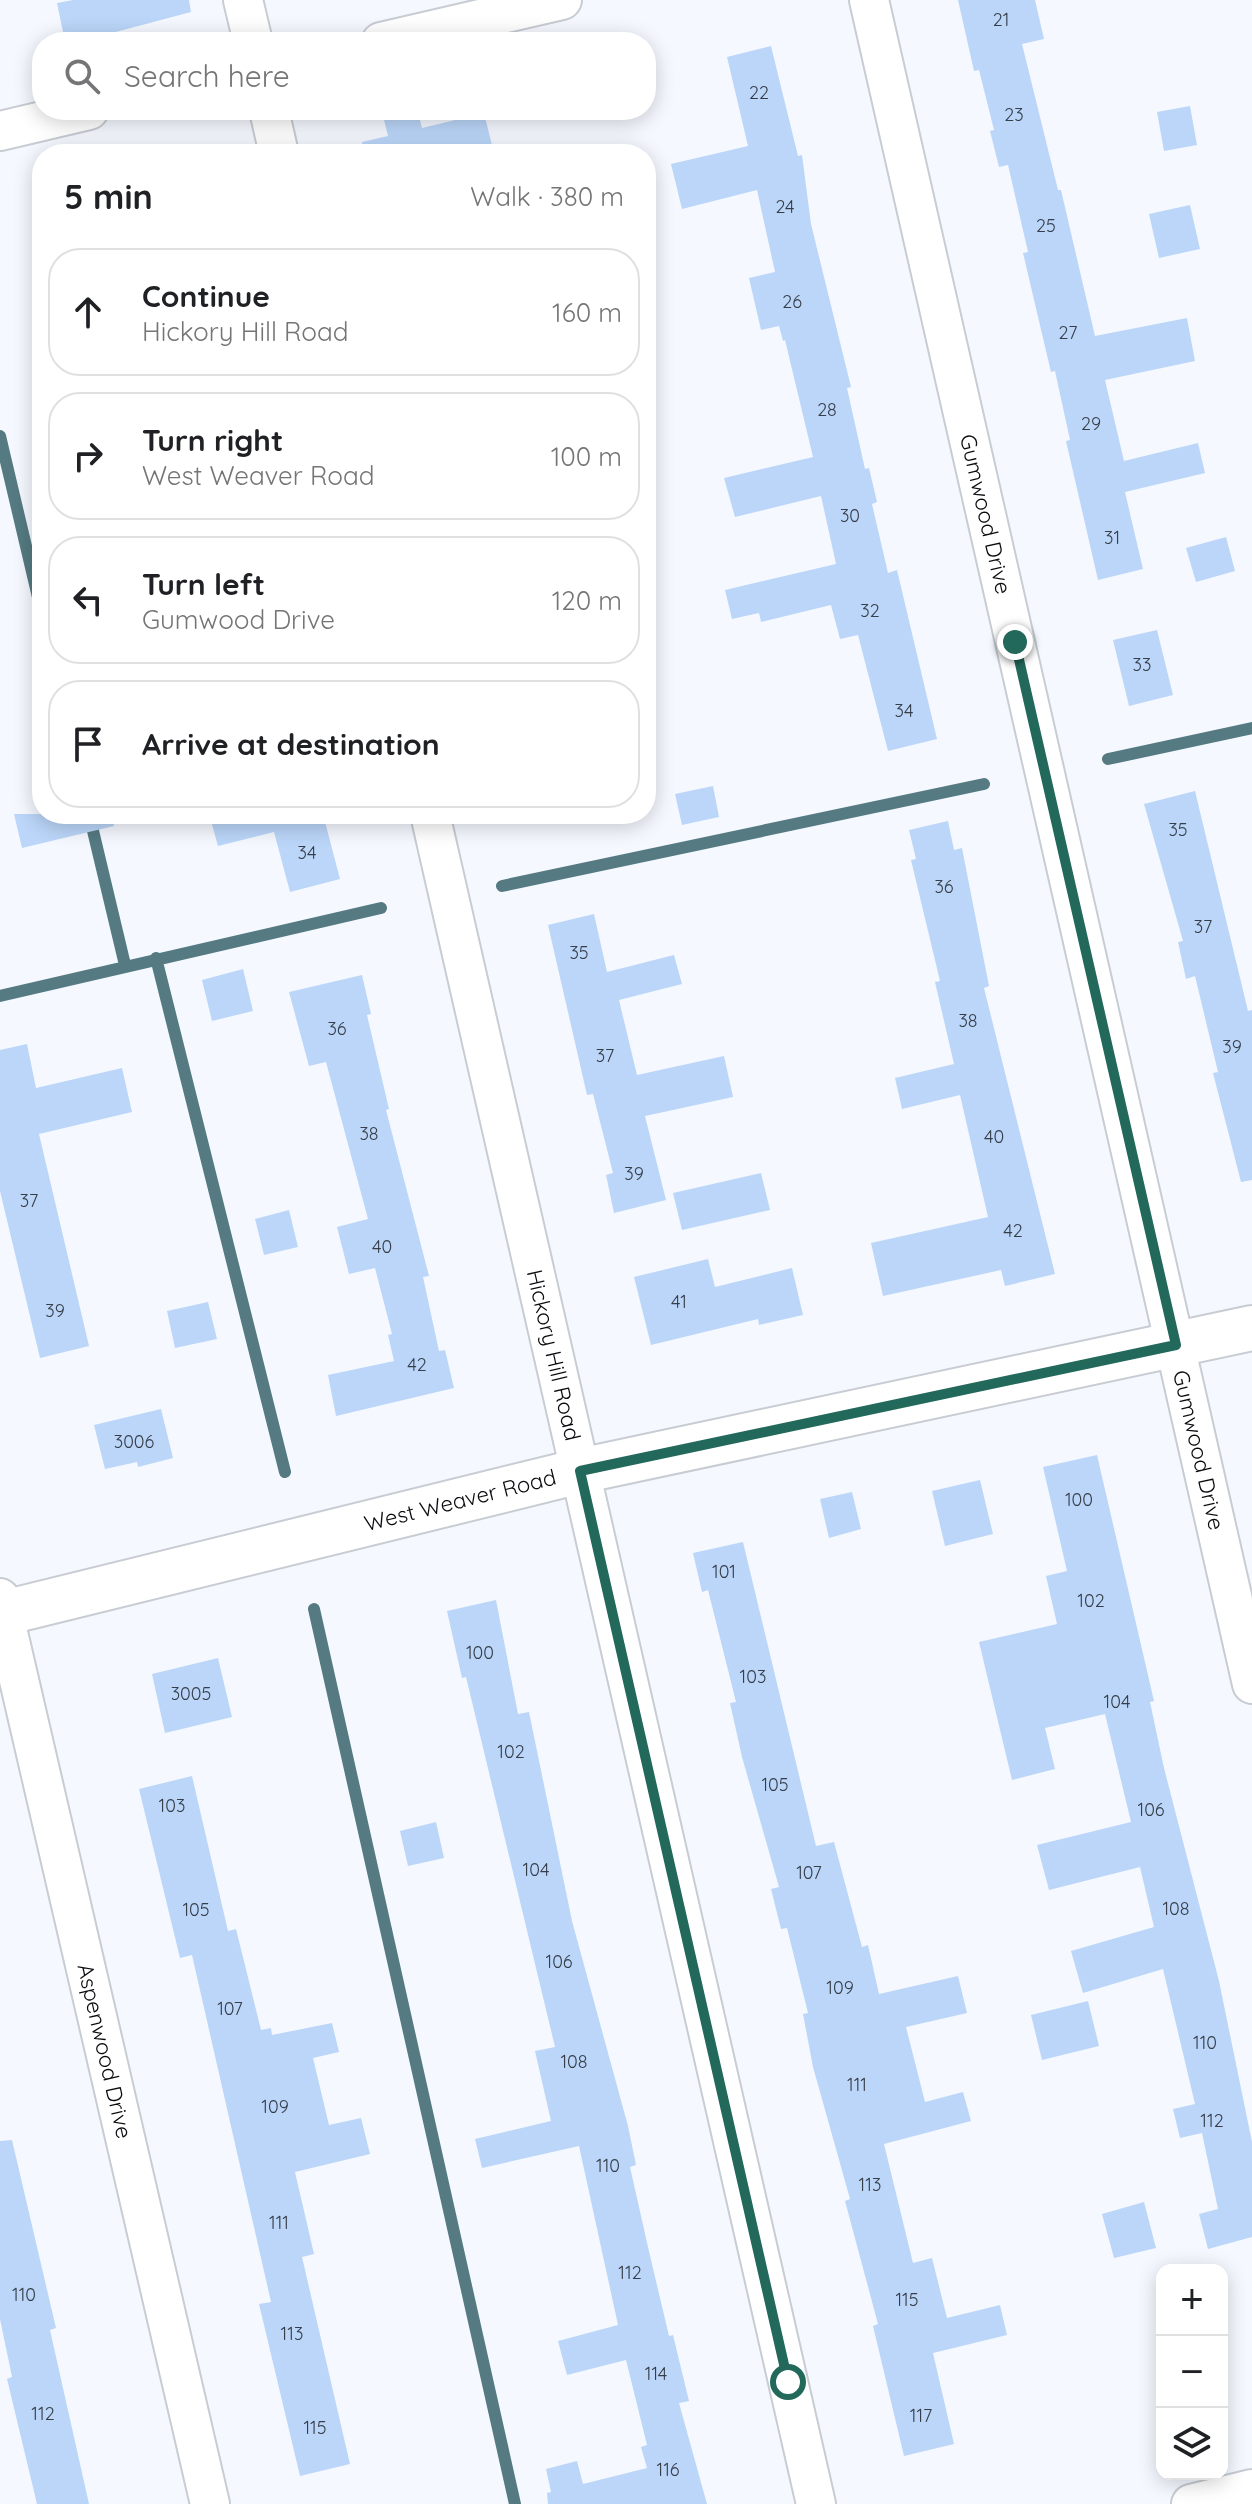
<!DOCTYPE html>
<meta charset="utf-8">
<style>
:root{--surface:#fff;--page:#f6f6f6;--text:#202124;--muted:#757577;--line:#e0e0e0}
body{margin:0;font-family:Quicksand,sans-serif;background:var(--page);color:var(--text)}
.controls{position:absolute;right:24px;bottom:24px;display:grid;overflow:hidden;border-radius:16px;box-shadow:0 4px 20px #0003}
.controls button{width:72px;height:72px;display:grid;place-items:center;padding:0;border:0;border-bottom:2px solid var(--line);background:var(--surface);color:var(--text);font:40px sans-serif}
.stop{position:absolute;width:24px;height:24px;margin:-18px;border:6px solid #22685b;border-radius:50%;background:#fff}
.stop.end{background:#22685b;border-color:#fff;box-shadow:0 2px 8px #0008}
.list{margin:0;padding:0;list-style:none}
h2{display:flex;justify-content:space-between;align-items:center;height:104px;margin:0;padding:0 32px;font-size:34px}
h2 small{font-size:26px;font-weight:400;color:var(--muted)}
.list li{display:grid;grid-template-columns:52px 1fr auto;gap:24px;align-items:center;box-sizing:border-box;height:128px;margin:0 16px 16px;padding:0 16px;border:2px solid var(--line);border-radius:32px}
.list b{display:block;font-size:30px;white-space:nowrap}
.list p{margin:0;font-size:26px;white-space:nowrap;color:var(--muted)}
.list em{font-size:26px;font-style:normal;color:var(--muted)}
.icon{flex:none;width:44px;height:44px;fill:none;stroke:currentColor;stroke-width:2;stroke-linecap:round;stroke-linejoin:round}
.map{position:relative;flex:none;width:1252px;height:2504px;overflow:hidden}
.search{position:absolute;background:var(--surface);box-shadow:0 4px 20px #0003;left:32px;top:32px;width:624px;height:88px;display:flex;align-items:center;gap:20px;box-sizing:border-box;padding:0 28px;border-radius:32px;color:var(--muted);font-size:30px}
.panel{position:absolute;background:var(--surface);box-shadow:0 4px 20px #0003;left:32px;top:144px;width:624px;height:680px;border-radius:32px}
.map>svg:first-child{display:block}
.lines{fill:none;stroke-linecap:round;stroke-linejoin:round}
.stream{stroke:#557a82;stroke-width:12}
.building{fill:#bbd6f9}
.street-casing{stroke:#c7cdd3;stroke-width:42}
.secondary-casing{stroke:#c7cdd3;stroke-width:48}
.street{stroke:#fff;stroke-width:38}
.secondary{stroke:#fff;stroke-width:44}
.route{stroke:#22685b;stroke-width:10}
.labels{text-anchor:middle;stroke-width:6;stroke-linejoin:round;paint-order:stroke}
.number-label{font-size:18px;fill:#363e49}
.street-label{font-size:22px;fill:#0a0b0e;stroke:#fff}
</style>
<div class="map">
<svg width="1252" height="2504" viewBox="0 0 1252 2504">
<rect width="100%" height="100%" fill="#f5f9ff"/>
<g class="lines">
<path class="stream" d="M 0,436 L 42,614
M 1108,759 L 1252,728
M 89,814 L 125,965
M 502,886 L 984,784
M 156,958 L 285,1472
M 0,996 L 381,908
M 314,1609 L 515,2504"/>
</g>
<path class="building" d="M 73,0 L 189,0 L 191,12 L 78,42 L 65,42 L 57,3 Z
M 958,0 L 1035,0 L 1044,39 L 1022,44 L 1058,190 L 1061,190 L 1095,336 L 1187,318 L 1195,361 L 1105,380 L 1124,461 L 1198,443 L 1205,473 L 1125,492 L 1143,569 L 1098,580 L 1066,441 L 1070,440 L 1055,371 L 1051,372 L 1023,253 L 1028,252 L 1008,165 L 999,167 L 990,131 L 994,130 L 979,70 L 974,71 Z
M 771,46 L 798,156 L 802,155 L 811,224 L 851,387 L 847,388 L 865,469 L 869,468 L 877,502 L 872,504 L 888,573 L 897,570 L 937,739 L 888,751 L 858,635 L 840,639 L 831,605 L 761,622 L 759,613 L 732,619 L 725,590 L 836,564 L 821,496 L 735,517 L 724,478 L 813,457 L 785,340 L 783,341 L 779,326 L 761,330 L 749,278 L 775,272 L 757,190 L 682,209 L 671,164 L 748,146 L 727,57 Z
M 1190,106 L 1197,145 L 1164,151 L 1157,112 Z
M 418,112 L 422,128 L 484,113 L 493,149 L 471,154 L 363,154 L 362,142 L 388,136 L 384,120 Z
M 1190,205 L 1200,249 L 1159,258 L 1149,214 Z
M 1226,537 L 1235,571 L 1196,582 L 1186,548 Z
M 1157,630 L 1173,695 L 1129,706 L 1113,640 Z
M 713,786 L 719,817 L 682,825 L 675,794 Z
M 1195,791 L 1248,1011 L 1252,1010 L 1252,1180 L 1241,1182 L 1213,1073 L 1218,1072 L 1195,976 L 1186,979 L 1178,942 L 1183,941 L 1144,804 Z
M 14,814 L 112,814 L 114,826 L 22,848 Z
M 209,814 L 300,814 L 301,820 L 323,814 L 340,879 L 290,892 L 274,832 L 218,846 Z
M 948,821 L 954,850 L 962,848 L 989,986 L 984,988 L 1055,1274 L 1005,1286 L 1001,1270 L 883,1296 L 871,1243 L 988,1217 L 960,1095 L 902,1109 L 895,1078 L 954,1064 L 935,982 L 940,981 L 911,860 L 916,859 L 909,830 Z
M 594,914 L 607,972 L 674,955 L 682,984 L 619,1000 L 637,1075 L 724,1056 L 733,1097 L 645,1116 L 666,1200 L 614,1213 L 606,1175 L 613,1173 L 593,1094 L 587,1095 L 548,925 Z
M 243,969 L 253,1011 L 212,1021 L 202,980 Z
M 362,975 L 371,1014 L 367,1015 L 389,1109 L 386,1110 L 429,1276 L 423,1277 L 439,1351 L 445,1350 L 454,1388 L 336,1416 L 328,1375 L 394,1361 L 388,1335 L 392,1334 L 375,1268 L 349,1274 L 337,1227 L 368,1219 L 326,1062 L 309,1066 L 289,992 Z
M 27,1044 L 36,1088 L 122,1068 L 132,1112 L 39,1134 L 89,1346 L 40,1358 L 0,1191 L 0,1050 Z
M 761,1173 L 770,1210 L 682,1230 L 673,1193 Z
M 289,1210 L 298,1247 L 264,1255 L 255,1219 Z
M 708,1259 L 715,1287 L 792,1268 L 803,1315 L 759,1325 L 758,1319 L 651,1345 L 634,1277 Z
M 208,1302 L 217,1339 L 175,1348 L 167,1311 Z
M 161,1409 L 173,1458 L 138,1467 L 137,1462 L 105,1469 L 94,1425 Z
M 1097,1455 L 1154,1701 L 1150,1702 L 1164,1768 L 1219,1981 L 1252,2142 L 1252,2237 L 1208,2249 L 1199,2214 L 1218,2209 L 1202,2133 L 1180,2138 L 1173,2109 L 1195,2104 L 1163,1969 L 1083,1993 L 1071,1951 L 1154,1927 L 1140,1867 L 1049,1890 L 1037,1845 L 1131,1822 L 1105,1714 L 1045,1728 L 1055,1769 L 1012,1780 L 979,1642 L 1057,1624 L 1046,1576 L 1067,1571 L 1043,1467 Z
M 980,1480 L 993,1534 L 945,1546 L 932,1491 Z
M 852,1492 L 861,1529 L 829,1538 L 820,1499 Z
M 743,1542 L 816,1846 L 834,1842 L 862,1947 L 868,1945 L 879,1994 L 958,1976 L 967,2013 L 906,2027 L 925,2102 L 963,2092 L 971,2121 L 884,2144 L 913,2263 L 932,2258 L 947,2318 L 1000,2305 L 1007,2335 L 933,2353 L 954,2444 L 904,2456 L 873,2326 L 878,2324 L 845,2201 L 850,2199 L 813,2067 L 803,2014 L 808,2013 L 787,1928 L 781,1929 L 771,1889 L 779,1887 L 742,1757 L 730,1703 L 736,1702 L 708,1590 L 702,1592 L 693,1553 Z
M 496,1600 L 518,1714 L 529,1712 L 572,1921 L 628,2126 L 636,2165 L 630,2167 L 648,2247 L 669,2336 L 673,2335 L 689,2401 L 679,2403 L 707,2504 L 548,2504 L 547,2493 L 551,2492 L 546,2469 L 577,2461 L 583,2484 L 647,2468 L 641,2447 L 647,2445 L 626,2360 L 567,2375 L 558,2341 L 618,2325 L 579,2146 L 482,2168 L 475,2139 L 551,2121 L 535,2051 L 555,2047 L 466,1677 L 462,1678 L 447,1611 Z
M 218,1658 L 232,1717 L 165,1733 L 152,1674 Z
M 192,1776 L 228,1931 L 236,1929 L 261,2030 L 271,2028 L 272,2035 L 332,2023 L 339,2052 L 313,2058 L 329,2125 L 361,2118 L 370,2154 L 295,2172 L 314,2254 L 302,2257 L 350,2464 L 300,2476 L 259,2304 L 271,2302 L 192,1955 L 180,1958 L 139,1789 Z
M 436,1822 L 444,1858 L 408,1866 L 400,1831 Z
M 1088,2001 L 1099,2046 L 1042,2060 L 1031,2015 Z
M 12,2140 L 56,2328 L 50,2330 L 89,2504 L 37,2504 L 7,2379 L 12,2377 L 0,2319 L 0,2141 Z
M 1144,2202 L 1156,2248 L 1114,2258 L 1102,2214 Z"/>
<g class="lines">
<g class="street-casing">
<path id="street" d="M 243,0 L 253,42
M 869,0 L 1252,1684
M 381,42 L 562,0
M 269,110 L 279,154
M 0,131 L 89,110
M 430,814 L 816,2504
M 0,1598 L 210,2504
M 1191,2504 L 1252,2489"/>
</g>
<g class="secondary-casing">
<path id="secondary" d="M 0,1614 L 580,1471 L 1252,1328"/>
</g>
<use href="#street" class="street"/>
<use href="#secondary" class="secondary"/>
</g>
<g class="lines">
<path class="route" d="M 788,2382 L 580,1471 L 1176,1345 L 1015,642"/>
</g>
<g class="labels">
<g class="number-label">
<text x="1001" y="26">21</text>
<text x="759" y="99">22</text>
<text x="1014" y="121">23</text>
<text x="785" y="213">24</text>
<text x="1046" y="232">25</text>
<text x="792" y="308">26</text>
<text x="1068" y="339">27</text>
<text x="827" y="416">28</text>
<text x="1091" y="430">29</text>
<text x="850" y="522">30</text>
<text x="1112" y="544">31</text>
<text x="870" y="617">32</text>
<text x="1142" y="671">33</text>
<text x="904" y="717">34</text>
<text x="1178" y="836">35</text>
<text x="307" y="859">34</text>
<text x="944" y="893">36</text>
<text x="1203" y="933">37</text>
<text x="579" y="959">35</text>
<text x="968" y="1027">38</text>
<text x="337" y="1035">36</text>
<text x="1232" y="1053">39</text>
<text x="605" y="1062">37</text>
<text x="369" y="1140">38</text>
<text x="994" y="1143">40</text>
<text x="634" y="1180">39</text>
<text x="29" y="1207">37</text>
<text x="1013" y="1237">42</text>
<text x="382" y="1253">40</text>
<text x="679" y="1308">41</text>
<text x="55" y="1317">39</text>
<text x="417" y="1371">42</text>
<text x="134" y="1448">3006</text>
<text x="1079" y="1506">100</text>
<text x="724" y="1578">101</text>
<text x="1091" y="1607">102</text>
<text x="480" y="1659">100</text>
<text x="753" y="1683">103</text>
<text x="191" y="1700">3005</text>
<text x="1117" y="1708">104</text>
<text x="511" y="1758">102</text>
<text x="775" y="1791">105</text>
<text x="172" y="1812">103</text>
<text x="1151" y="1816">106</text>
<text x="536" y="1876">104</text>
<text x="809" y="1879">107</text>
<text x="1176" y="1915">108</text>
<text x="196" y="1916">105</text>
<text x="559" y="1968">106</text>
<text x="840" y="1994">109</text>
<text x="230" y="2015">107</text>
<text x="1205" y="2049">110</text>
<text x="574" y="2068">108</text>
<text x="857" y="2091">111</text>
<text x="275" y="2113">109</text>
<text x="1212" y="2127">112</text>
<text x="608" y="2172">110</text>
<text x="870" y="2191">113</text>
<text x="279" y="2229">111</text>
<text x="630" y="2279">112</text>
<text x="24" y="2301">110</text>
<text x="907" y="2306">115</text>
<text x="292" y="2340">113</text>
<text x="656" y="2380">114</text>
<text x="43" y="2420">112</text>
<text x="921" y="2422">117</text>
<text x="315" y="2434">115</text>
<text x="668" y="2476">116</text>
</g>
<g class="street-label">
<text transform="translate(986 514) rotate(77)" y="8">Gumwood Drive</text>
<text transform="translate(554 1355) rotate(77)" y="8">Hickory Hill Road</text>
<text transform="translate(1199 1450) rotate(77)" y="8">Gumwood Drive</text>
<text transform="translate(460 1500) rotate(-14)" y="8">West Weaver Road</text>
<text transform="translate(105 2051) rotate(77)" y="8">Aspenwood Drive</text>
</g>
</g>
</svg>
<div class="controls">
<button>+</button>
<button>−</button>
<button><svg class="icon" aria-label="layers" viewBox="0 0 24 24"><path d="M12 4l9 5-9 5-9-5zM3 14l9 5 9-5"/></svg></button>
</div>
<div class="stop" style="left:788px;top:2382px"></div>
<div class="stop end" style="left:1015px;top:642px"></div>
<div class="search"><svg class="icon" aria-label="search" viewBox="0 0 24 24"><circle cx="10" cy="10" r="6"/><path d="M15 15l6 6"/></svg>Search here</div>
<section class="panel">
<h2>5 min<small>Walk · 380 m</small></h2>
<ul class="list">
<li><svg class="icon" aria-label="ahead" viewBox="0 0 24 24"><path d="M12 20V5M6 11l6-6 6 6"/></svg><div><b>Continue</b><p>Hickory Hill Road</p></div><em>160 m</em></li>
<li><svg class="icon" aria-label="right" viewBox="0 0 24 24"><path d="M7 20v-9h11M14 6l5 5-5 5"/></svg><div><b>Turn right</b><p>West Weaver Road</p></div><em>100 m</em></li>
<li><svg class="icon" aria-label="left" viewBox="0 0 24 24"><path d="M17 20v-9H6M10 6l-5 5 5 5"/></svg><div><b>Turn left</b><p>Gumwood Drive</p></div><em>120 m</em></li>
<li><svg class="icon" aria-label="arrive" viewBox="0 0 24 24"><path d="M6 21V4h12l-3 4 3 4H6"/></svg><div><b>Arrive at destination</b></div></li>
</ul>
</section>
</div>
